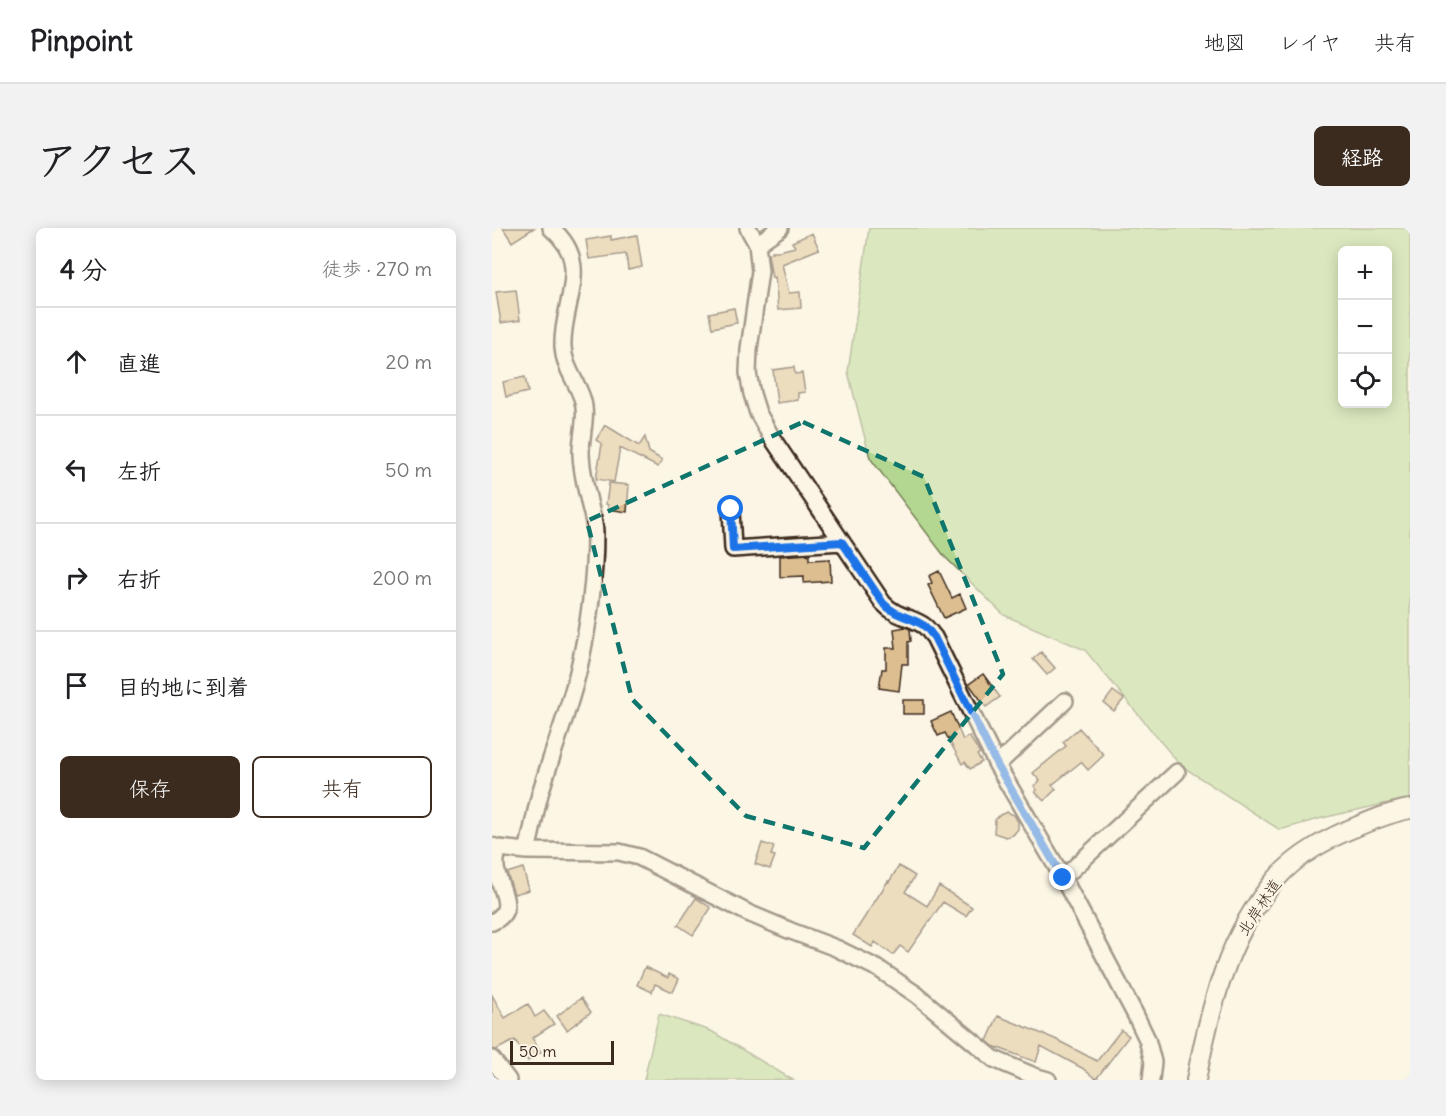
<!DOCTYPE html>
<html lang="ja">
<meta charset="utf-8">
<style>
:root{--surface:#fff;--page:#f2f2f2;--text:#202124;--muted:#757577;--line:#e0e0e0;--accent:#3b2a1e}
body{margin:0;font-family:Delius,"Klee One",sans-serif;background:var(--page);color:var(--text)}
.controls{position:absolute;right:18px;top:18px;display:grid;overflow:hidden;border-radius:9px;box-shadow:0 3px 15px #0003}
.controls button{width:54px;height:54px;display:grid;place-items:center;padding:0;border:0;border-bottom:2px solid var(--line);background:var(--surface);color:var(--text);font:30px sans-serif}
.scale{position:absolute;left:18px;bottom:15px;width:104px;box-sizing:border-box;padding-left:6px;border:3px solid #3b2a1e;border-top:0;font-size:16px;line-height:21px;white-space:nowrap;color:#3b2a1e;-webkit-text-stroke:4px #fcf5e5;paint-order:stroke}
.stop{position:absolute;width:18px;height:18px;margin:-14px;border:4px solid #1a73e8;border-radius:50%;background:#fff}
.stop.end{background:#1a73e8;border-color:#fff;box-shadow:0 2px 6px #0008}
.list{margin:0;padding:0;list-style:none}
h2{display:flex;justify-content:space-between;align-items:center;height:78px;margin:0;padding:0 24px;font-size:26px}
h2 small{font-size:20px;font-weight:400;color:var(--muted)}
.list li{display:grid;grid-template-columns:39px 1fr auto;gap:18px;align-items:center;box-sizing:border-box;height:108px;padding:0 24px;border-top:2px solid var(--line)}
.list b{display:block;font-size:22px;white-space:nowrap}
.list em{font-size:20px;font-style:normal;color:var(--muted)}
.actions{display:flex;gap:12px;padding:18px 24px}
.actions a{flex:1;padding:14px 0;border:2px solid var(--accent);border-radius:9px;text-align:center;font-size:21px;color:var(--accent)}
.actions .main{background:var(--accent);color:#fff}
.icon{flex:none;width:33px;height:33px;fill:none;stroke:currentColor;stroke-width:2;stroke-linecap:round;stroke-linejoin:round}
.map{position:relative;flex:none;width:918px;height:852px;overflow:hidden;border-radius:9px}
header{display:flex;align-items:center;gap:36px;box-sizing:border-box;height:84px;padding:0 30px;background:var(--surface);border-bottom:2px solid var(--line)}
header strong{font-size:28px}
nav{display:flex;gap:33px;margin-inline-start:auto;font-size:21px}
.intro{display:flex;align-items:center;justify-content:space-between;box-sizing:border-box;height:144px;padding:0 36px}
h1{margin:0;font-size:42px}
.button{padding:15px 27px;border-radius:9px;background:var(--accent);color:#fff;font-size:21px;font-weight:700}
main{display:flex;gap:36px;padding:0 36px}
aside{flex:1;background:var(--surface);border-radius:9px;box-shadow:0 3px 15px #0003}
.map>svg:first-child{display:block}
.green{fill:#b3d791;stroke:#778058;stroke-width:1.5;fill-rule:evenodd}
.building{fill:#dcbe90;stroke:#3b2a1e;stroke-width:1.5}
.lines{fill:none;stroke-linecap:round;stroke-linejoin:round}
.minor-casing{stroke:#3b2a1e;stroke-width:20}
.tertiary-casing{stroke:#3b2a1e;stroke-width:22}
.minor{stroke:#fcf5e5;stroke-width:15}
.tertiary{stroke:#fcf5e5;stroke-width:18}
.route{stroke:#1a73e8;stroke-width:8}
.marked{fill:none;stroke:#0f766e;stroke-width:4.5;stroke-dasharray:12 8;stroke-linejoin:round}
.labels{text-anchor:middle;stroke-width:5;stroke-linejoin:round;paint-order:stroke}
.street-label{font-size:16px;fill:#3b2a1e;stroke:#fcf5e5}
</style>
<header>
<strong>Pinpoint</strong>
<nav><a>地図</a><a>レイヤ</a><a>共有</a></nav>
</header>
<div class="intro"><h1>アクセス</h1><a class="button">経路</a></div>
<main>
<aside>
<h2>4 分<small>徒歩 · 270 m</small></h2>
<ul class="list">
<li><svg class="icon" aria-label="ahead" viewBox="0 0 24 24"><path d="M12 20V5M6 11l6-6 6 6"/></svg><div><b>直進</b></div><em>20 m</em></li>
<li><svg class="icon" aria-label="left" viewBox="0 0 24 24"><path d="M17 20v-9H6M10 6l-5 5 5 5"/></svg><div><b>左折</b></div><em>50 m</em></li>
<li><svg class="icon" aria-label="right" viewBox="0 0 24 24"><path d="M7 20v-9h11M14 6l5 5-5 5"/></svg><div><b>右折</b></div><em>200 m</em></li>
<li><svg class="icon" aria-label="arrive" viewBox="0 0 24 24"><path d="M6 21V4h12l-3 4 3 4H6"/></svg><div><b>目的地に到着</b></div></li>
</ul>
<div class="actions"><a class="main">保存</a><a>共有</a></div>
</aside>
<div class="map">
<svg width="918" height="852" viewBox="0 0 918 852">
<rect width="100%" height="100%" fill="#fcf5e5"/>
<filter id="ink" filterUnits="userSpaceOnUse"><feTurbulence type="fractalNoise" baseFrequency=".0167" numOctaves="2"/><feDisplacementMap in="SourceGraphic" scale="12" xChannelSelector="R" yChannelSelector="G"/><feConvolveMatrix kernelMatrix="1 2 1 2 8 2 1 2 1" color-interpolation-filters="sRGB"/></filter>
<g filter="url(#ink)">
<path class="green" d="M 377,0 L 918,0 L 918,578 L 913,571 L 826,591 L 788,602 L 688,537 L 593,422 L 512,387 L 453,329 L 378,230 L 356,144 ZM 850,22 L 896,22 L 896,176 L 850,176 Z
M 167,786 L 219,803 L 301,852 L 152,852 Z"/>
<path class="building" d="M 11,0 L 42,0 L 20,14 Z
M 320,5 L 327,21 L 290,36 L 297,65 L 308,64 L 309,80 L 286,82 L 283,49 L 280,50 L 276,26 L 280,25 L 280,23 L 287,23 L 303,19 L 300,14 Z
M 145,7 L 150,39 L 136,42 L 134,26 L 97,31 L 94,12 L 119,8 L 119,12 Z
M 24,62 L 28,92 L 9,95 L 4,64 Z
M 242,80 L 245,95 L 220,100 L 217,85 Z
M 302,139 L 303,146 L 310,145 L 313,164 L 306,165 L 306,172 L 285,175 L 281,142 Z
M 33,149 L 36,164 L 14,169 L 11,154 Z
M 113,197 L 147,218 L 153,209 L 157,224 L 170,232 L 166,239 L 128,220 L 122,254 L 104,251 L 110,216 L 104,212 Z
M 117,255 L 137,257 L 135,284 L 116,281 L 116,277 L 114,276 Z
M 317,326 L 317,332 L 338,331 L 339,353 L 312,355 L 312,348 L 288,349 L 288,328 Z
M 447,343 L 460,370 L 468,366 L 474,380 L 452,390 L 436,357 L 440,355 L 437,348 Z
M 414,399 L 418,401 L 419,413 L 416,414 L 416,436 L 410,436 L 407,463 L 387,460 L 390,441 L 394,441 L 394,420 L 404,420 L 402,401 Z
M 549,424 L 563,440 L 555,447 L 541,431 Z
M 491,446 L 508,469 L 494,479 L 477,456 Z
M 621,463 L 632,471 L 622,483 L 612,475 Z
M 411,472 L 432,472 L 432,486 L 411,486 Z
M 459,484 L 471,512 L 477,508 L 488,525 L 485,527 L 490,534 L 478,541 L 473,534 L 470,536 L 453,505 L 446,508 L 439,493 Z
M 587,500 L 612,527 L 596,542 L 589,534 L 560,557 L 564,561 L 552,573 L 543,564 L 545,562 L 542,558 L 548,553 L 541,545 L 574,518 L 571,514 Z
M 515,584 L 522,587 L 526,594 L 526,601 L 521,607 L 514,609 L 502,605 L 503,592 L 508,587 Z
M 270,615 L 282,619 L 279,627 L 283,628 L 278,641 L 263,636 Z
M 407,638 L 423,648 L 413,664 L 435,678 L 447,658 L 480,679 L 474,688 L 451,674 L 416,724 L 408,718 L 401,727 L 383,714 L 380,719 L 361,707 L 396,653 L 397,654 Z
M 31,640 L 37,662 L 22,666 L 15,645 Z
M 204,670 L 219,680 L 201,707 L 186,697 Z
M 153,739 L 176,750 L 177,746 L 187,751 L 181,764 L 163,756 L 160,764 L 145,757 Z
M 0,767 L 13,790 L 36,776 L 43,789 L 52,783 L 62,796 L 40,810 L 49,824 L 36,833 L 23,812 L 4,822 L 0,821 Z
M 89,770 L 99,784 L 75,802 L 65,788 Z
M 506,788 L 563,811 L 605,833 L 629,802 L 637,808 L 604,851 L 590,840 L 549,818 L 544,834 L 501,818 L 495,813 Z"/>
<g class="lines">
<g class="minor-casing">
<path id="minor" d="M 256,0 L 265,16 L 268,43 L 257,121 L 256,145 L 260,166 L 266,185 L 280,210 L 391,375 C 404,389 417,388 431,397 C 436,400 438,405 442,409 L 505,537 L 571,650 L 643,786 L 655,811 L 661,834 L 659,852
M 265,16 L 288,0
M 239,281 L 241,321 L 350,314
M 505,537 L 573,473
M 0,618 L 7,620 L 35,623 L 127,624 L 147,629 L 256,685 L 299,703 L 344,720 L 387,741 L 425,767 L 502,831 L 542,848 L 556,852
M 35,623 C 40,604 43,585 48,566 C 60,525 76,485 86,444 C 97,398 103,351 103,304 C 103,296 100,286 98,278 C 94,260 89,242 89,224 C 89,206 96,187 90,170 C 84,152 72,139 71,119 C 69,75 102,36 59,0
M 571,650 L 685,544
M 0,694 C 28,682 5,658 4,639 C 3,633 5,626 7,620
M 0,831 L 16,852"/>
</g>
<g class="tertiary-casing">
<path id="tertiary" d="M 704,852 C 718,780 736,706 785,650 C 805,627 838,609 866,598 C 883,591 900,584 918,581"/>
</g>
<use href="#minor" class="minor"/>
<use href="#tertiary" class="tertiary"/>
</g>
</g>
<g class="lines" filter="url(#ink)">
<path class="route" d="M 239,281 L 241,321 L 350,314 L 391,375 C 404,389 417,388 431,397 C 436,400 438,405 442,409 L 505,537 L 571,650"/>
</g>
<path d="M0 0H918V852H0ZM 311,194 L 432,249 L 511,446 L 372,620 L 254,588 L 140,471 L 95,293 Z" fill="#fcf5e5" fill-opacity=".55" fill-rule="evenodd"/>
<path class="marked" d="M 311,194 L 432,249 L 511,446 L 372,620 L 254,588 L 140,471 L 95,293 Z"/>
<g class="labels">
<g class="street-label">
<text transform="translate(767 679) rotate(-56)" y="6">北岸林道</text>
</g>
</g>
</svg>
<div class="controls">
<button>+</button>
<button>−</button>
<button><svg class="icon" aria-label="locate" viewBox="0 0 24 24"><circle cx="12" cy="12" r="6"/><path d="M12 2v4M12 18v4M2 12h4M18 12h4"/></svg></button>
</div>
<div class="scale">50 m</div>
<div class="stop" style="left:239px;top:281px"></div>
<div class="stop end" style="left:571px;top:650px"></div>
</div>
</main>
